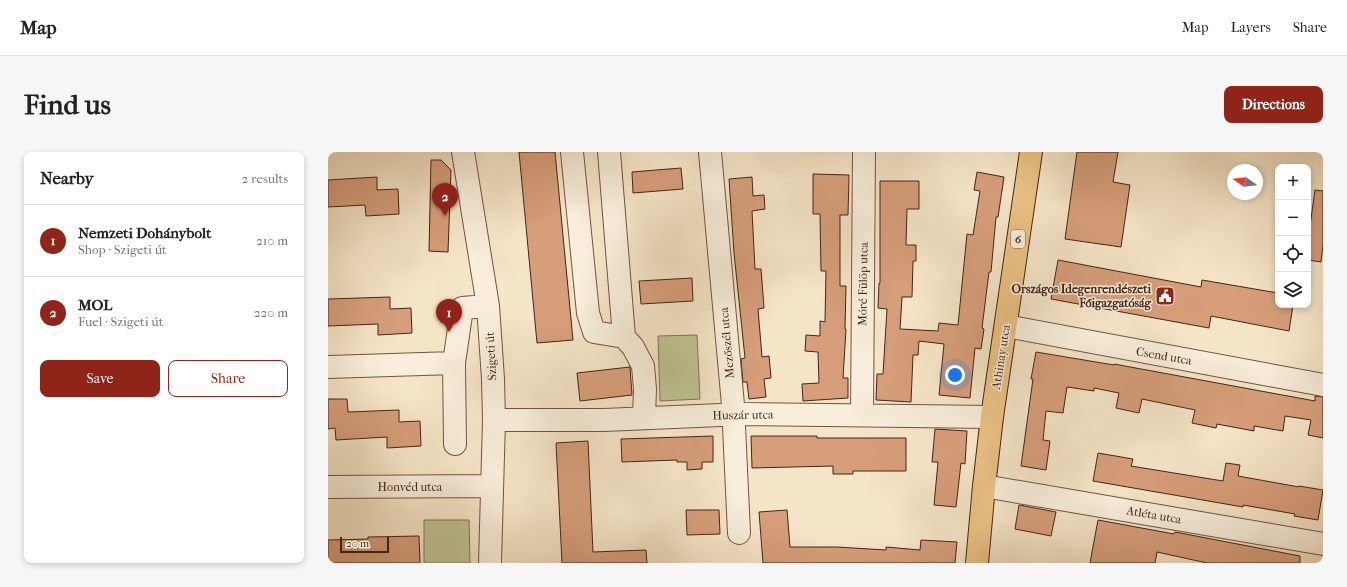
<!DOCTYPE html>
<meta charset="utf-8">
<style>
:root{--surface:#fff;--page:#f6f6f6;--text:#222;--muted:#767676;--line:#e0e0e0;--accent:#8f2418}
body{margin:0;font-family:"IM FELL French Canon",serif;background:var(--page);color:var(--text)}
.controls{position:absolute;right:12px;top:12px;display:grid;overflow:hidden;border-radius:8px;box-shadow:0 2px 6px #0003}
.controls button{width:36px;height:36px;display:grid;place-items:center;padding:0;border:0;border-bottom:1px solid var(--line);background:var(--surface);color:var(--text);font:20px sans-serif}
.compass{position:absolute;left:899px;top:12px;width:36px;height:36px;border-radius:50%;background:var(--surface);box-shadow:0 2px 6px #0003;rotate:284deg}
.scale{position:absolute;left:12px;bottom:10px;width:49px;box-sizing:border-box;padding-left:4px;border:2px solid #452418;border-top:0;font-size:11px;line-height:14px;white-space:nowrap;color:#452418;-webkit-text-stroke:3px #f8eedb;paint-order:stroke}
.you{position:absolute;left:627px;top:223px;width:14px;height:14px;margin:-10px;border:3px solid #fff;border-radius:50%;background:#1a73e8;box-shadow:0 0 0 6px #1a73e833}
.badge{display:grid;place-items:center;width:26px;height:26px;border-radius:50%;background:var(--accent);color:#fff;font-size:13px;font-weight:700}
.pin{position:absolute;translate:-50% -33px;filter:drop-shadow(0 1px 2px #0008)}
.pin::after{content:'';position:absolute;top:21px;width:14px;height:12px;background:inherit;clip-path:polygon(0 0,100% 0,50% 100%)}
.list{margin:0;padding:0;list-style:none}
h2{display:flex;justify-content:space-between;align-items:center;height:52px;margin:0;padding:0 16px;font-size:17px}
h2 small{font-size:13px;font-weight:400;color:var(--muted)}
.list li{display:grid;grid-template-columns:26px 1fr auto;gap:12px;align-items:center;box-sizing:border-box;height:72px;padding:0 16px;border-top:1px solid var(--line)}
.list b{display:block;font-size:15px;white-space:nowrap}
.list p{margin:0;font-size:13px;white-space:nowrap;color:var(--muted)}
.list em{font-size:13px;font-style:normal;color:var(--muted)}
.actions{display:flex;gap:8px;padding:12px 16px}
.actions a{flex:1;padding:9px 0;border:1px solid var(--accent);border-radius:8px;text-align:center;font-size:14px;color:var(--accent)}
.actions .main{background:var(--accent);color:#fff}
.icon{flex:none;width:22px;height:22px;fill:none;stroke:currentColor;stroke-width:2;stroke-linecap:round;stroke-linejoin:round}
.map{position:relative;flex:none;width:995px;height:411px;overflow:hidden;border-radius:8px}
header{display:flex;align-items:center;gap:24px;box-sizing:border-box;height:56px;padding:0 20px;background:var(--surface);border-bottom:1px solid var(--line)}
header strong{font-size:19px}
nav{display:flex;gap:22px;margin-inline-start:auto;font-size:14px}
.intro{display:flex;align-items:center;justify-content:space-between;box-sizing:border-box;height:96px;padding:0 24px}
h1{margin:0;font-size:28px}
.button{padding:10px 18px;border-radius:8px;background:var(--accent);color:#fff;font-size:14px;font-weight:700}
main{display:flex;gap:24px;padding:0 24px}
aside{flex:1;background:var(--surface);border-radius:8px;box-shadow:0 2px 6px #0003}
.map>svg:first-child{display:block}
.green{fill:#bec394;stroke:#827456}
.building{fill:#d69e7a;stroke:#452418}
.lines{fill:none;stroke-linecap:round;stroke-linejoin:round}
.minor-casing{stroke:#715444;stroke-width:24}
.major-casing{stroke:#452418;stroke-width:24}
.minor{stroke:#f8eedb;stroke-width:22}
.major{stroke:#eac284;stroke-width:22}
.labels{text-anchor:middle;stroke-width:3;stroke-linejoin:round;paint-order:stroke}
.shield{fill:#f8eedb;stroke:#7b6152;stroke-width:1}
.shield-label{font-size:11px;font-weight:bold;fill:#452418}
.street-label{font-size:12px;fill:#452418;stroke:#f8eedb}
.poi-label{font-size:12px;font-weight:bold;fill:#452418;stroke:#f8eedb;text-anchor:end}
</style>
<header>
<strong>Map</strong>
<nav><a>Map</a><a>Layers</a><a>Share</a></nav>
</header>
<div class="intro"><h1>Find us</h1><a class="button">Directions</a></div>
<main>
<aside>
<h2>Nearby<small>2 results</small></h2>
<ul class="list">
<li><span class="badge">1</span><div><b>Nemzeti Dohánybolt</b><p>Shop · Szigeti út</p></div><em>210 m</em></li>
<li><span class="badge">2</span><div><b>MOL</b><p>Fuel · Szigeti út</p></div><em>220 m</em></li>
</ul>
<div class="actions"><a class="main">Save</a><a>Share</a></div>
</aside>
<div class="map">
<svg width="995" height="411" viewBox="0 0 995 411">
<rect width="100%" height="100%" fill="#f5e5c7"/>
<filter id="stains"><feTurbulence type="fractalNoise" baseFrequency=".005" numOctaves="4"/><feColorMatrix values="0 0 0 0 .2 0 0 0 0 .09 0 0 0 0 .02 0 0 0 .5 -.17"/></filter>
<radialGradient id="worn" r=".72"><stop offset=".6" stop-color="#630" stop-opacity="0"/><stop offset="1" stop-color="#630" stop-opacity=".3"/></radialGradient>
<path class="green" d="M 369,183 L 372,247 L 332,249 L 330,184 Z
M 96,368 L 141,368 L 142,411 L 96,411 Z"/>
<path class="building" d="M 191,0 L 227,0 L 245,188 L 209,191 Z
M 749,0 L 790,0 L 785,30 L 802,33 L 793,95 L 737,87 Z
M 103,8 L 113,8 L 123,18 L 120,100 L 101,99 Z
M 353,16 L 355,37 L 305,41 L 304,20 Z
M 649,20 L 676,25 L 670,65 L 668,65 L 663,120 L 661,120 L 654,176 L 656,177 L 653,197 L 647,196 L 642,246 L 611,243 L 616,192 L 591,189 L 590,203 L 585,203 L 583,250 L 548,248 L 549,222 L 555,222 L 559,157 L 550,156 L 551,131 L 552,131 L 552,29 L 591,29 L 591,57 L 579,57 L 578,93 L 588,93 L 588,109 L 585,109 L 584,145 L 574,145 L 572,177 L 610,179 L 611,171 L 630,173 L 639,82 L 645,83 L 652,39 L 646,38 Z
M 485,22 L 521,23 L 520,63 L 512,63 L 512,134 L 518,134 L 517,177 L 518,177 L 515,226 L 520,226 L 520,246 L 475,249 L 474,232 L 491,231 L 490,200 L 477,199 L 478,183 L 492,184 L 492,169 L 497,170 L 498,119 L 493,119 L 492,62 L 485,62 Z
M 49,25 L 49,38 L 70,37 L 71,62 L 38,64 L 37,53 L 0,55 L 0,28 Z
M 424,25 L 425,44 L 436,43 L 437,57 L 424,59 L 427,117 L 433,117 L 436,156 L 430,157 L 434,205 L 441,204 L 443,226 L 436,227 L 438,245 L 421,247 L 419,230 L 415,230 L 413,207 L 417,206 L 406,101 L 401,27 Z
M 987,38 L 995,39 L 995,93 L 993,110 L 980,108 L 980,88 Z
M 730,108 L 873,135 L 874,128 L 950,141 L 950,153 L 965,153 L 961,179 L 883,164 L 881,176 L 723,147 Z
M 364,126 L 365,149 L 313,152 L 311,129 Z
M 62,145 L 62,157 L 83,156 L 84,181 L 50,183 L 50,172 L 0,174 L 0,147 Z
M 708,200 L 786,213 L 786,212 L 987,249 L 987,244 L 995,245 L 995,286 L 980,283 L 983,268 L 957,264 L 955,279 L 926,274 L 926,279 L 889,272 L 888,276 L 864,271 L 867,258 L 814,247 L 811,261 L 788,256 L 791,241 L 766,236 L 766,239 L 739,235 L 735,261 L 718,259 L 715,288 L 722,289 L 718,318 L 693,314 L 705,227 L 703,227 Z
M 302,215 L 304,243 L 252,249 L 249,221 Z
M 0,247 L 19,247 L 20,260 L 71,258 L 71,270 L 92,269 L 93,294 L 59,296 L 59,285 L 8,288 L 7,276 L 0,277 Z
M 607,277 L 639,279 L 637,312 L 633,311 L 628,355 L 606,353 L 610,310 L 604,310 Z
M 385,284 L 385,310 L 374,310 L 374,317 L 359,318 L 359,310 L 349,310 L 349,308 L 294,310 L 293,287 Z
M 423,284 L 489,284 L 489,286 L 578,286 L 578,319 L 525,319 L 525,322 L 505,322 L 505,314 L 424,316 Z
M 260,289 L 265,400 L 318,398 L 319,411 L 234,411 L 228,291 Z
M 770,301 L 805,307 L 803,314 L 895,329 L 898,311 L 912,313 L 910,324 L 971,335 L 971,334 L 995,338 L 990,368 L 966,364 L 967,362 L 915,353 L 915,355 L 765,329 Z
M 691,353 L 728,360 L 723,384 L 687,377 Z
M 358,358 L 391,358 L 392,382 L 359,383 Z
M 459,358 L 462,395 L 509,395 L 558,398 L 558,395 L 592,398 L 593,388 L 629,390 L 627,411 L 435,411 L 431,360 Z
M 770,368 L 846,382 L 847,380 L 972,404 L 972,411 L 879,411 L 829,400 L 827,411 L 762,411 Z
M 91,384 L 92,411 L 0,411 L 0,388 L 40,387 L 40,385 Z"/>
<g class="lines">
<g class="minor-casing">
<path id="minor" d="M 135,0 L 160,154 L 165,227 L 166,268 L 162,411
M 244,0 L 260,161 L 266,180 L 296,185 L 305,195 L 315,214 L 317,237 L 316,265
M 281,0 L 296,185
M 382,0 L 405,253 L 411,381
M 678,174 L 995,233
M 126,211 L 127,292
M 0,215 L 126,211 L 134,156 L 160,154
M 534,263 L 536,0
M 166,268 L 276,268 L 416,262 L 664,265
M 656,334 L 995,392
M 0,335 L 163,334"/>
</g>
<g class="major-casing">
<path id="major" d="M 649,411 L 656,334 L 664,265 L 703,0"/>
</g>
<use href="#minor" class="minor"/>
<use href="#major" class="major"/>
</g>
<defs>
<g id="civic-square" transform="scale(1)"><rect x="-9" y="-9" width="18" height="18" rx="4" fill="#8f2418" stroke="#f8eedb"/><path d="M-.6-6.5H3V-4.5H.6V-3L4-1V1h2V6H-6V1h2V-1L-.6-3ZM-1.2 2.5V6h2.4V2.5Z" fill="#fff"/></g>
</defs>
<g fill-rule="evenodd">
<use href="#civic-square" x="837" y="144"/>
</g>
<g class="labels">
<rect class="shield" x="683" y="78" width="14" height="18" rx="3"/>
<g class="shield-label">
<text x="690" y="91">6</text>
</g>
<g class="street-label">
<text transform="translate(535 132) rotate(-89)" y="4">Móré Fülöp utca</text>
<text transform="translate(399 191) rotate(-95)" y="4">Mezőszél utca</text>
<text transform="translate(163 204) rotate(-93)" y="4">Szigeti út</text>
<text transform="translate(836 204) rotate(10)" y="4">Csend utca</text>
<text transform="translate(673 205) rotate(-81)" y="4">Athinay utca</text>
<text transform="translate(415 263) rotate(-1)" y="4">Huszár utca</text>
<text x="82" y="339">Honvéd utca</text>
<text transform="translate(826 363) rotate(10)" y="4">Atléta utca</text>
</g>
<g class="poi-label">
<text x="823" y="141">Országos Idegenrendészeti<tspan x="823" dy="14">Főigazgatóság</tspan></text>
</g>
</g>
<rect width="100%" height="100%" filter="url(#stains)"/>
<rect width="100%" height="100%" fill="url(#worn)"/>
</svg>
<div class="controls">
<button>+</button>
<button>−</button>
<button><svg class="icon" aria-label="locate" viewBox="0 0 24 24"><circle cx="12" cy="12" r="6"/><path d="M12 2v4M12 18v4M2 12h4M18 12h4"/></svg></button>
<button><svg class="icon" aria-label="layers" viewBox="0 0 24 24"><path d="M12 4l9 5-9 5-9-5zM3 14l9 5 9-5"/></svg></button>
</div>
<svg class="compass" viewBox="-18 -18 36 36"><path d="M0-13l5 13h-10z" fill="#e53935"/><path d="M0 13l5-13h-10z" fill="#767676"/></svg>
<div class="scale">20 m</div>
<div class="you"></div>
<div class="pin badge" style="left:121px;top:180px">1</div>
<div class="pin badge" style="left:117px;top:64px">2</div>
</div>
</main>
